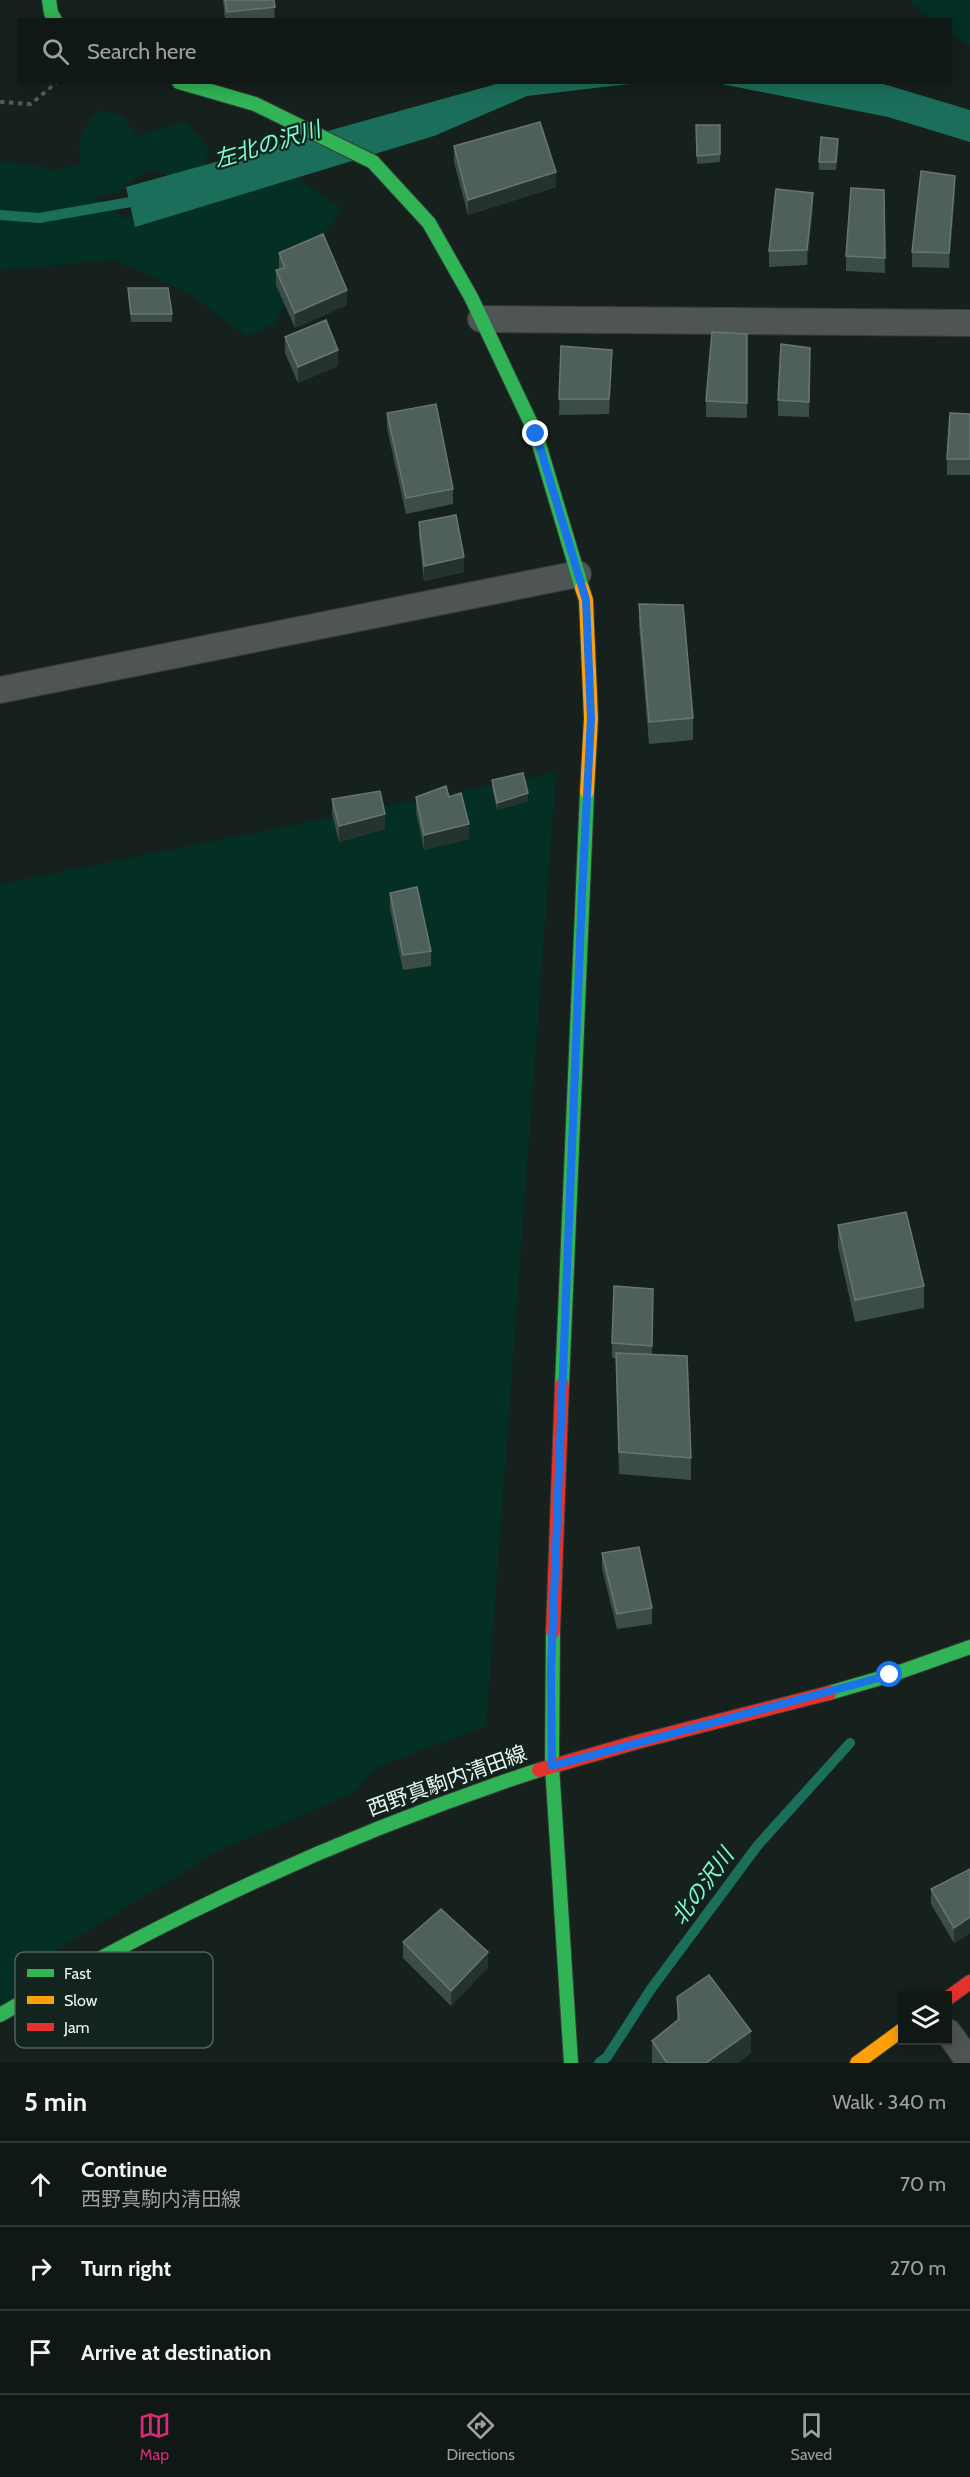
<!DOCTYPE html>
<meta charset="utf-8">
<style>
:root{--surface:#101815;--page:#1e2522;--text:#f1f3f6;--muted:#9ca0a0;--line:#303734;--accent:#db2777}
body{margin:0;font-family:Cabin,"Noto Sans JP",sans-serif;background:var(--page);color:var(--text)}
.controls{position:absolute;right:18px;bottom:18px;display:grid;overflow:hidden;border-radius:0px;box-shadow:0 3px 15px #0003}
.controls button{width:54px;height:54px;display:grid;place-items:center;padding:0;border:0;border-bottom:2px solid var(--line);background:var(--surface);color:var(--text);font:30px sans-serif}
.stop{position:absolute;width:18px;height:18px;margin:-14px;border:4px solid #1a73e8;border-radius:50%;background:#fff}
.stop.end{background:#1a73e8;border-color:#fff;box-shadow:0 2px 6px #0008}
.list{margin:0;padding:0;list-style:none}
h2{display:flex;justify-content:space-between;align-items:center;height:78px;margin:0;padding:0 24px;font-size:26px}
h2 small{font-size:20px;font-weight:400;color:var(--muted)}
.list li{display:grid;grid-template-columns:39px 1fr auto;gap:18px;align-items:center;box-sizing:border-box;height:84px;padding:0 24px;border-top:2px solid var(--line)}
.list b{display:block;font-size:22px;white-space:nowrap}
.list p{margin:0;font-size:20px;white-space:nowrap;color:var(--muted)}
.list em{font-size:20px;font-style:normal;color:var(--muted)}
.icon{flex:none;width:33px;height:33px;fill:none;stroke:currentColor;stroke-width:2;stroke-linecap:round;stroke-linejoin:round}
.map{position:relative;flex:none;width:970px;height:2063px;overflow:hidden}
.search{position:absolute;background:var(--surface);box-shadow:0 3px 15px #0003;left:18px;right:18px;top:18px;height:66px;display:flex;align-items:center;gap:15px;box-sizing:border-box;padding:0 21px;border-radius:0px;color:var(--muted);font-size:22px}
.sheet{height:330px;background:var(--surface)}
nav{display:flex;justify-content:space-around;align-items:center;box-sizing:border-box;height:84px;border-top:2px solid var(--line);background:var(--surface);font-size:16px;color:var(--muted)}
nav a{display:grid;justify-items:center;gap:3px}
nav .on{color:var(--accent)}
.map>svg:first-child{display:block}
.green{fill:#032f24}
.water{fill:#1b6f5a}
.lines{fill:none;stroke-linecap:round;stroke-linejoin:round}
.stream{stroke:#1b6f5a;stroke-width:10}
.street-casing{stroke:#353c39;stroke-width:28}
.fast-casing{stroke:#353c39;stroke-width:16}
.slow-casing{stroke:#353c39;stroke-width:16}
.jam-casing{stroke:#353c39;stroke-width:16}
.path{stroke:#545b58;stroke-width:4;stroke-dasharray:4.5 4.5;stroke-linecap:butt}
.street{stroke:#4f5552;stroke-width:26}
.fast{stroke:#30b455;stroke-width:14}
.slow{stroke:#ff9f0a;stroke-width:14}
.jam{stroke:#e5322d;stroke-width:14}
.wall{fill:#3c4d48}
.shaded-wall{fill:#25332f}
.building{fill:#4f5f5a;stroke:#687672;stroke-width:1.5}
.route{stroke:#1a73e8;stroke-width:8}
.labels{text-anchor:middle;stroke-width:4.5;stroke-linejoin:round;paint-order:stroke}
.street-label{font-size:21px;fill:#ecf5f2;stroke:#13231d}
.water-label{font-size:22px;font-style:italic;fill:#82f9d5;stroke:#13231d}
.key{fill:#13231d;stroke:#54625d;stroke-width:1.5}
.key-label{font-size:16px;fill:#ecf5f2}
</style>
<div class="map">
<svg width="970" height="2063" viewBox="0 0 970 2063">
<rect width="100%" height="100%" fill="#16201c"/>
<path class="green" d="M 909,0 L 970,0 L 970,47 L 951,33 L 950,20 C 931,20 921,15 909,0 Z
M 99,110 L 123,116 L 137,136 L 186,121 L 209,149 L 201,178 L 179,180 L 149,169 L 118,192 L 94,198 L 125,218 L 221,180 L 263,157 L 341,207 L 274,324 L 247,337 L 190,294 L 114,260 L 0,270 L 0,161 L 41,166 L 50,171 L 80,164 C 77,136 81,131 99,110 Z
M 556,772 L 486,1726 L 375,1768 L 354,1793 L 218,1851 L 52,1953 L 6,2009 L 0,2009 L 0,884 Z"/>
<path class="water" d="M 500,83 L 638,83 L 527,96 L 434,136 L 135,227 L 126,187 Z
M 716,83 L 880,83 L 970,110 L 970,142 L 888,117 Z"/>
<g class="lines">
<path class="stream" d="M 0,215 L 39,218 L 142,200
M 599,2063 L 607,2057 L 651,1989 L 758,1845 L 850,1743"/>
<g class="street-casing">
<path id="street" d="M 481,319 L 970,323
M 0,690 L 578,574
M 948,2032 L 970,2063"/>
</g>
<g class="fast-casing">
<path id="fast" d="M 49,0 L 51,13 L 55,20
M 179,82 L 255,104 L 373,162 L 429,223 L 471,297 L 536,434 L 582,588
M 562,1385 L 587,792
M 553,1631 L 552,1766 L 571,2063
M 829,1693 L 891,1675 L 970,1647
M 0,2015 C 171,1914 350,1832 539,1770"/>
</g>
<g class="slow-casing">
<path id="slow" d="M 582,588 L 586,600 L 591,718 L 587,792
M 857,2063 L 902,2030"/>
</g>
<g class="jam-casing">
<path id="jam" d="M 553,1631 L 562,1385
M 539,1770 L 637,1742 L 829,1693
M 948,1998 L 970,1982"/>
</g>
<path class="path" d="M 0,102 L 31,104 L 57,82"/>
<use href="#street" class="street"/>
<use href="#fast" class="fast"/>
<use href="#slow" class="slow"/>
<use href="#jam" class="jam"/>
</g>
<path class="wall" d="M 223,0 L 274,0 L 275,20 L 225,20 Z
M 720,125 L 720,162 L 697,164 L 696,133 Z
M 454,146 L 556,187 L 468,215 L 454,162 Z
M 838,147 L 836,170 L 819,170 L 819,162 Z
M 884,190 L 885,273 L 846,271 L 846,256 Z
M 955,191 L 949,268 L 912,267 L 912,252 Z
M 813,208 L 807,265 L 769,267 L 769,251 Z
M 279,253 L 347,305 L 295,328 L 276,285 L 276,270 L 279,270 Z
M 128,288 L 172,314 L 172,322 L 131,322 L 128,296 Z
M 747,334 L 747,418 L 706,417 L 706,401 Z
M 285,337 L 338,366 L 298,383 L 285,353 Z
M 561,346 L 612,366 L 609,414 L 559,415 Z
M 810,348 L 809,417 L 778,416 L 778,400 Z
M 387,413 L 453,489 L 453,504 L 406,514 L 387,428 Z
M 970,414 L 970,475 L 947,475 L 947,459 Z
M 419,522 L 464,572 L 424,581 L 419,537 Z
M 639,604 L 693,718 L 693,740 L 649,744 L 639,626 Z
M 492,780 L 528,801 L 497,810 L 492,787 Z
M 416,797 L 449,797 L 469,839 L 424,850 L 416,812 Z
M 332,799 L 385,829 L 339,842 L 332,814 Z
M 390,893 L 431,951 L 431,966 L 403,970 L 390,909 Z
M 838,1225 L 924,1286 L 924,1308 L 855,1322 L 838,1247 Z
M 653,1289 L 652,1355 L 691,1458 L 691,1480 L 619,1474 L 616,1358 L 612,1358 L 612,1343 Z
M 602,1553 L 652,1608 L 652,1624 L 617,1629 L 602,1568 Z
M 970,1869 L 970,1933 L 954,1943 L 931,1904 L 931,1889 Z
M 403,1942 L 488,1967 L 451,2006 L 403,1958 Z
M 677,1997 L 751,2053 L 737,2063 L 652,2063 L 652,2041 L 677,2021 Z"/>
<path class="shaded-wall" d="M 556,172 L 556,187 L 468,215 L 468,200 Z
M 955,176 L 955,191 L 949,268 L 949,253 Z
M 813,193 L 813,208 L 807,265 L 807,250 Z
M 347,290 L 347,305 L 295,328 L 295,313 Z
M 338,350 L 338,366 L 298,383 L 298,367 Z
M 612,350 L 612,366 L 609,414 L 609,399 Z
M 464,557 L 464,572 L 424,581 L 424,566 Z
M 528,793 L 528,801 L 497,810 L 497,803 Z
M 385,814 L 385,829 L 339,842 L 339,826 Z
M 469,824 L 469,839 L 424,850 L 424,835 Z
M 970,1917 L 970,1933 L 954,1943 L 954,1928 Z
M 488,1952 L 488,1967 L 451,2006 L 451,1991 Z
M 751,2031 L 751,2053 L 737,2063 L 706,2063 Z"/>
<path class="building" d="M 225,0 L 274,0 L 275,7 L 227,12 Z
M 540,122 L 556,172 L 468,200 L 454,146 Z
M 696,125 L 720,125 L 720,154 L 697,156 Z
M 821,137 L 838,139 L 836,162 L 819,162 Z
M 921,171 L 955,176 L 949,253 L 912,252 Z
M 851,188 L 884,190 L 885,258 L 846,256 Z
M 776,189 L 813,193 L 807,250 L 769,251 Z
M 323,234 L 347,290 L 295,313 L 276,270 L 285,268 L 279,253 Z
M 128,288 L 168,288 L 172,314 L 131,314 Z
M 326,320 L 338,350 L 298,367 L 285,337 Z
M 712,332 L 747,334 L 747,403 L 706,401 Z
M 781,344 L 810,348 L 809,402 L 778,400 Z
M 561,346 L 612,350 L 609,399 L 559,399 Z
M 436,404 L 453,489 L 406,498 L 387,413 Z
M 950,413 L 970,414 L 970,459 L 947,459 Z
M 456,515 L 464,557 L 424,566 L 419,522 Z
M 639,604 L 683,605 L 693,718 L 649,722 Z
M 523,773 L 528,793 L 497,803 L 492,780 Z
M 446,786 L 449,797 L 461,793 L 469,824 L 424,835 L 416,797 Z
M 380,791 L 385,814 L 339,826 L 332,799 Z
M 417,887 L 431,951 L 403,955 L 390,893 Z
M 906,1212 L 924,1286 L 855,1300 L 838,1225 Z
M 614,1286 L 653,1289 L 652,1346 L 612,1343 Z
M 616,1353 L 687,1356 L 691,1458 L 619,1452 Z
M 639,1547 L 652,1608 L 617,1614 L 602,1553 Z
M 970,1869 L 970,1917 L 954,1928 L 931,1889 Z
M 441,1909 L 488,1952 L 451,1991 L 403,1942 Z
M 709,1975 L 751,2031 L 706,2063 L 667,2063 L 652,2041 L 679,2019 L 677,1997 Z"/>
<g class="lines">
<path class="route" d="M 536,434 L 586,600 L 591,718 L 582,894 L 551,1671 L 552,1766 L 890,1675"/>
</g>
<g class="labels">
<g class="street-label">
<text transform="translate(447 1781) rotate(-20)" y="7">西野真駒内清田線</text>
</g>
<g class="water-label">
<text transform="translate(267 144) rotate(-17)" y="8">左北の沢川</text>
<text transform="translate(702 1886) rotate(-54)" y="8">北の沢川</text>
</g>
</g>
<rect x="15" y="1952" width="198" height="96" rx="9" class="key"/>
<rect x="27" y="1969" width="27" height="8" fill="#30b455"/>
<rect x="27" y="1996" width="27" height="8" fill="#ff9f0a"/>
<rect x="27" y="2023" width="27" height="8" fill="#e5322d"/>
<g class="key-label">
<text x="64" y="1979">Fast</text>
<text x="64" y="2006">Slow</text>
<text x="64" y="2033">Jam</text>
</g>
</svg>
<div class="controls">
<button><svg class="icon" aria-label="layers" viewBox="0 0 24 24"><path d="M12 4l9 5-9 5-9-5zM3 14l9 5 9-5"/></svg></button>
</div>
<div class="stop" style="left:890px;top:1675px"></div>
<div class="stop end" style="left:536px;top:434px"></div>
<div class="search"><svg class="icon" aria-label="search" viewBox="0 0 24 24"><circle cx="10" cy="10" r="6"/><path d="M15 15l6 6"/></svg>Search here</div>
</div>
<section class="sheet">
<h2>5 min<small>Walk · 340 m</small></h2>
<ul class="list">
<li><svg class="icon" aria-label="ahead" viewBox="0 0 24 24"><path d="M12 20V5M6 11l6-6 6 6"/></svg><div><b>Continue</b><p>西野真駒内清田線</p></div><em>70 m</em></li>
<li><svg class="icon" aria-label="right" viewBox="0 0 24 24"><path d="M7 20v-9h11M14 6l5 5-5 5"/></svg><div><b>Turn right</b></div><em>270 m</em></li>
<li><svg class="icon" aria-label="arrive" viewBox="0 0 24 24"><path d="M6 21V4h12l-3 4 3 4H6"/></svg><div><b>Arrive at destination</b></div></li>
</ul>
</section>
<nav>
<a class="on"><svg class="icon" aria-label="map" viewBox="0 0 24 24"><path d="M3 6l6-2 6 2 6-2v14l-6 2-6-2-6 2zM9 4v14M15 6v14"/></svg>Map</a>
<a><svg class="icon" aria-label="directions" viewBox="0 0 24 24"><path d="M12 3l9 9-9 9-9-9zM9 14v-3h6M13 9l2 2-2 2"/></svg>Directions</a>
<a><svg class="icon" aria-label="saved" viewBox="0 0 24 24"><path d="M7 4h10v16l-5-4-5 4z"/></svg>Saved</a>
</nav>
